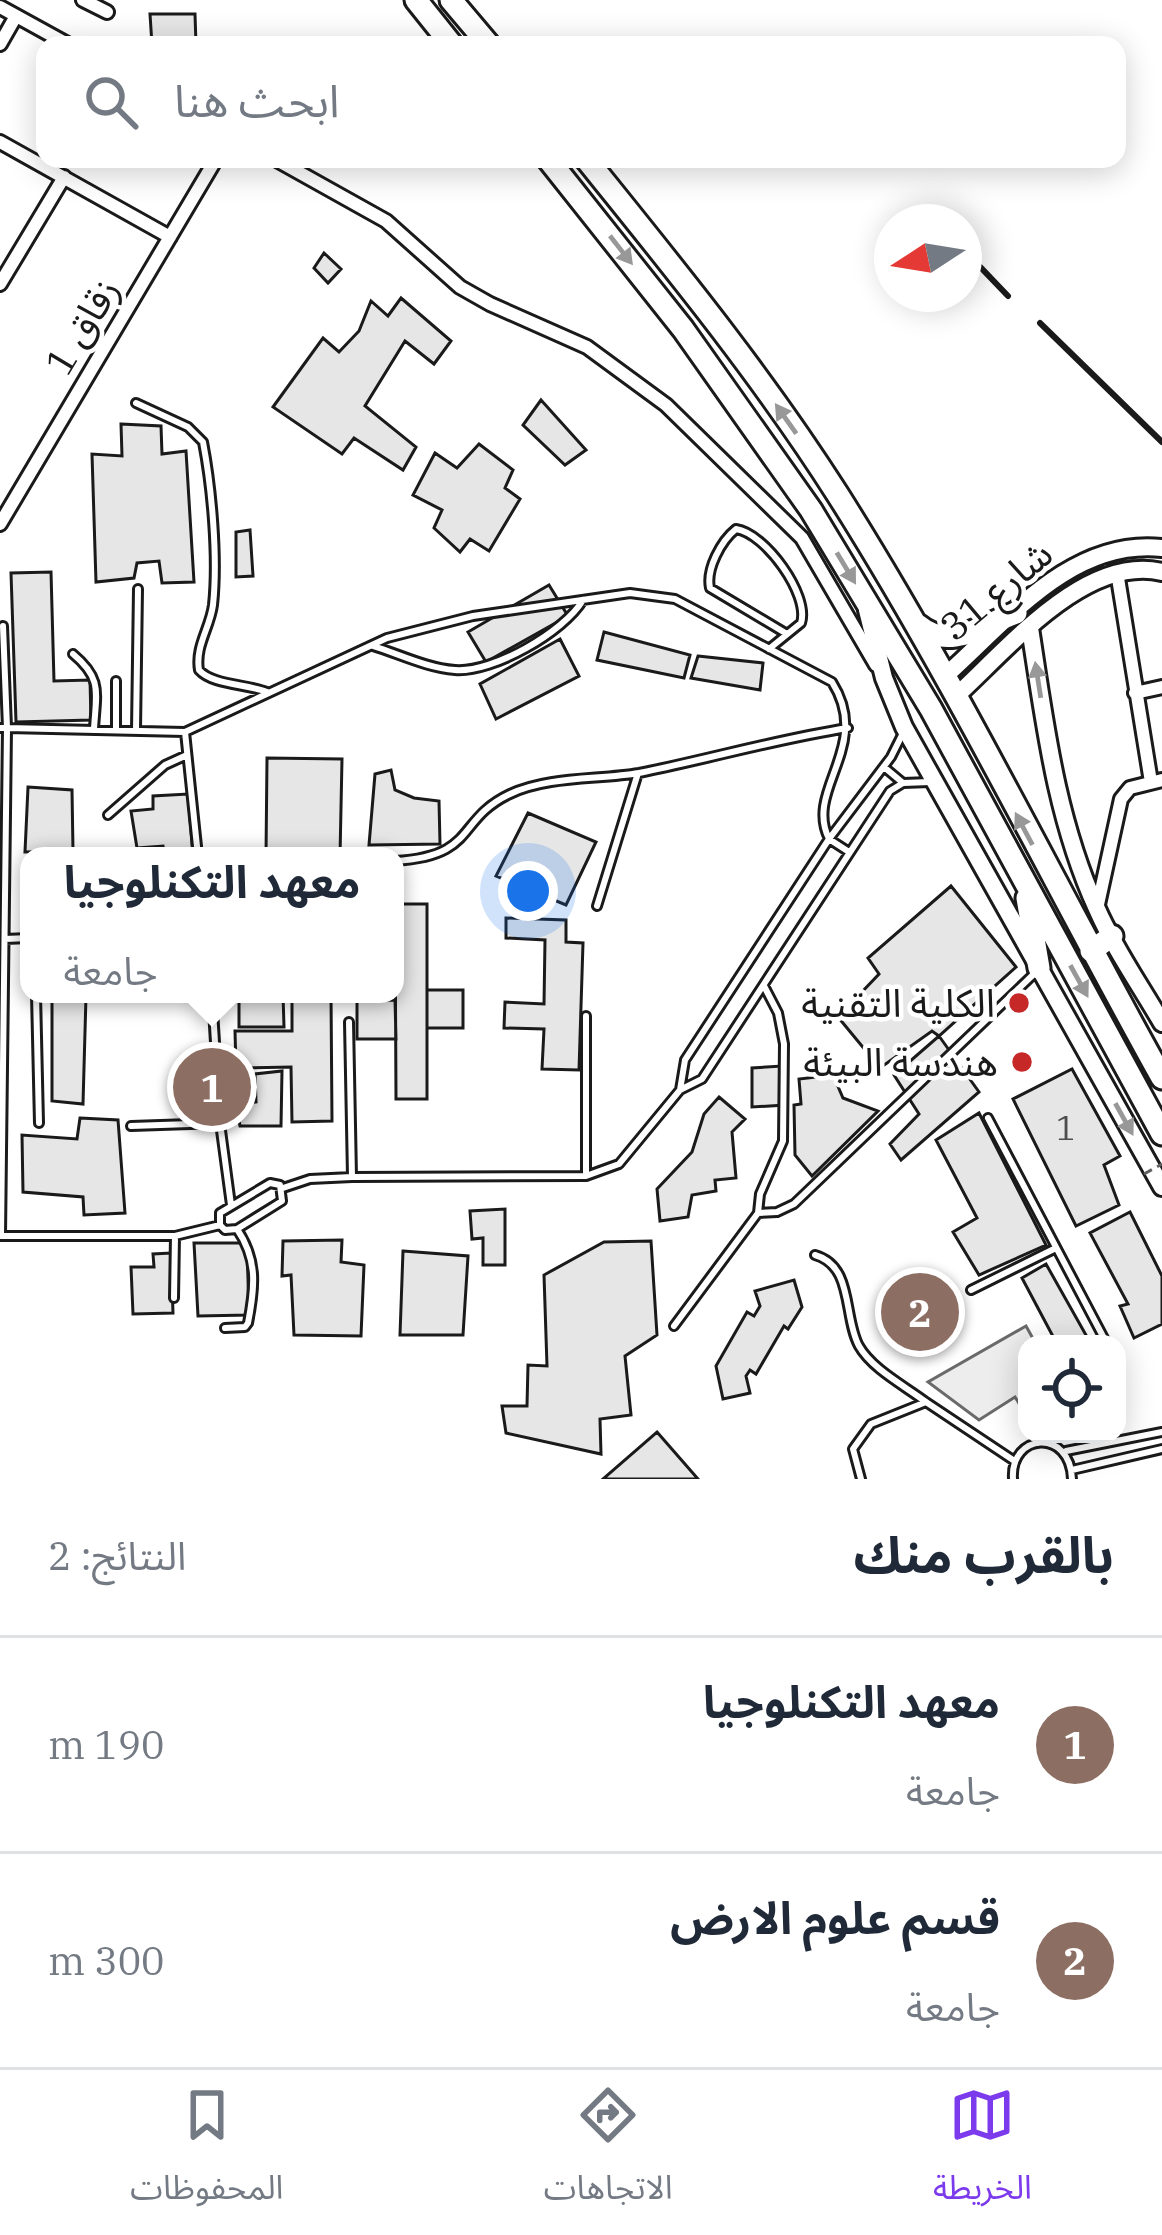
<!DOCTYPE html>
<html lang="ar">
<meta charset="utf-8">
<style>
:root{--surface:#fff;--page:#f6f6f7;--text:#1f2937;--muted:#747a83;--line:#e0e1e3;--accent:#7c3aed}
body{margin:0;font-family:"IBM Plex Serif","Noto Sans Arabic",serif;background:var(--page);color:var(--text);direction:rtl}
.controls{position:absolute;right:36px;bottom:36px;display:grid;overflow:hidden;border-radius:24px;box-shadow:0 6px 30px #0003}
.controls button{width:108px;height:108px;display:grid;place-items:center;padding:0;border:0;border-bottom:3px solid var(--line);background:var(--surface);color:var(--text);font:60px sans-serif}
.compass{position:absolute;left:874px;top:204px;width:108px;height:108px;border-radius:50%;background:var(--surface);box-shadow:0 6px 30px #0003;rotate:258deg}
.you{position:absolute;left:528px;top:891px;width:42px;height:42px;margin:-30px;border:9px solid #fff;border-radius:50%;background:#1a73e8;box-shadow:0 0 0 18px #1a73e833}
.badge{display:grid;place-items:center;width:78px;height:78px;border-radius:50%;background:var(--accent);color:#fff;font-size:39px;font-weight:700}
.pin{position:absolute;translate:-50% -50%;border:6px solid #fff;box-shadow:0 3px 12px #0006}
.popup{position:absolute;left:20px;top:847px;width:384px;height:156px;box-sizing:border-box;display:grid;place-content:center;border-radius:24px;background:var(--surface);filter:drop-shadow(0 3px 9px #0005);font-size:39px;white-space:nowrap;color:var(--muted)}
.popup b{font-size:45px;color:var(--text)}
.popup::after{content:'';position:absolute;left:50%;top:100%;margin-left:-24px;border:24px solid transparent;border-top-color:var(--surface)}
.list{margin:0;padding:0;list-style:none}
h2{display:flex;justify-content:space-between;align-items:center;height:156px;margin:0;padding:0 48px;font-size:51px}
h2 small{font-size:39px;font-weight:400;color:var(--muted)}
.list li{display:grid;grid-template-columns:78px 1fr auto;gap:36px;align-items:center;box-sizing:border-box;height:216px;padding:0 48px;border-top:3px solid var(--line)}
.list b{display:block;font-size:45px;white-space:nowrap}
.list p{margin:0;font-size:39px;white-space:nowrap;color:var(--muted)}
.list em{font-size:39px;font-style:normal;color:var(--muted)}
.icon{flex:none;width:66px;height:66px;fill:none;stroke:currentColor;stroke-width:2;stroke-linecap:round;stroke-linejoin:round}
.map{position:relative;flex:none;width:1162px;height:1479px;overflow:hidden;direction:ltr}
.search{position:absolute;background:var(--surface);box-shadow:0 6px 30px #0003;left:36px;right:36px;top:36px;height:132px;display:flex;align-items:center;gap:30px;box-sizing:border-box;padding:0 42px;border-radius:24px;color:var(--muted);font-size:45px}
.sheet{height:588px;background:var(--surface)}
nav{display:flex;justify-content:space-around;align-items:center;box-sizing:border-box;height:168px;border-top:3px solid var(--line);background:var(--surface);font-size:33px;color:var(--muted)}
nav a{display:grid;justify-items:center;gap:6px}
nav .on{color:var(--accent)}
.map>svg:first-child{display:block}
.built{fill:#ededed;stroke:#6a6a6a;stroke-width:3}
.building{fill:#e6e6e6;stroke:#1a1a1a;stroke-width:3}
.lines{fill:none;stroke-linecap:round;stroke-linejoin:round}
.lane-casing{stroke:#1a1a1a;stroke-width:12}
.street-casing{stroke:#1a1a1a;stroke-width:18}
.secondary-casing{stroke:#1a1a1a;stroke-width:22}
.highway-casing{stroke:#1a1a1a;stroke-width:27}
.lane{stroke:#fff;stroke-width:6}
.street{stroke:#fff;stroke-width:12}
.secondary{stroke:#fff;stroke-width:16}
.highway{stroke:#fff;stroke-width:21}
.path-bridge{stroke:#5f5f5f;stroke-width:3;stroke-dasharray:9 6;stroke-linecap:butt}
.wall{stroke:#1a1a1a;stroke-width:6}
.oneway{fill:#989898}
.poi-dot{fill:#c62828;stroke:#fff;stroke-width:4.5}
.labels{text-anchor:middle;stroke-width:9;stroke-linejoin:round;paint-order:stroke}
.number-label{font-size:33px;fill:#4d4d4d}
.street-label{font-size:39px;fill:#1a1a1a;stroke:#fff}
.poi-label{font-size:39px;fill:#1a1a1a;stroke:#fff;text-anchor:end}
</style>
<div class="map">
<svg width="1162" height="1479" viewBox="0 0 1162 1479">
<rect width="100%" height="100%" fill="#fff"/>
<path class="built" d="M 1026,1326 L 1036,1344 L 1027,1344 L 1027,1416 L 1015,1397 L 979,1420 L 928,1382 Z"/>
<path class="building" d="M 150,14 L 195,14 L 196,45 L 152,45 Z
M 324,253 L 341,269 L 328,283 L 314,268 Z
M 401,298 L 451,341 L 434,364 L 405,341 L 365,406 L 416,447 L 403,470 L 354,438 L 342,454 L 273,407 L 323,338 L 339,352 L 359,331 L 371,301 L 388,316 Z
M 541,400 L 586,450 L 565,465 L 523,425 Z
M 121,424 L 161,426 L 162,454 L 186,451 L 194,582 L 162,583 L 159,561 L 137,563 L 134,578 L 96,582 L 92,454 L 122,456 Z
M 479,444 L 513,470 L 505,488 L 520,499 L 489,551 L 470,539 L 460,552 L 434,528 L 442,510 L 413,495 L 435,453 L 457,468 Z
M 250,530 L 253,576 L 236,577 L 236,532 Z
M 51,572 L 54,681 L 90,680 L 91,720 L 16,722 L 11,573 Z
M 549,585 L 568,616 L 486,662 L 468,632 Z
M 604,632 L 690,655 L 684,678 L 597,660 Z
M 560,639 L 579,676 L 496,719 L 480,684 Z
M 698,656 L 763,663 L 760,690 L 691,678 Z
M 267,758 L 342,759 L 340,856 L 266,856 Z
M 391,770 L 395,790 L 414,798 L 439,801 L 440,844 L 369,845 L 375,774 Z
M 28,787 L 72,790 L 73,851 L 25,852 Z
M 188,794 L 193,856 L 165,856 L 163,846 L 137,848 L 131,811 L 153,809 L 153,796 Z
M 528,813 L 596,842 L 566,905 L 496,876 Z
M 951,886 L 1016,967 L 939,1036 L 932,1031 L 880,1068 L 838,1017 L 879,974 L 868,958 Z
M 395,904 L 427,904 L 427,1099 L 396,1099 Z
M 506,918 L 566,920 L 566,942 L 583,943 L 579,1070 L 542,1069 L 544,1029 L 504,1028 L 505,1002 L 544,1004 L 545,940 L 506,938 Z
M 427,990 L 463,990 L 463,1028 L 427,1028 Z
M 52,994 L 151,994 L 86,996 L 83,1104 L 52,1101 Z
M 239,994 L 283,994 L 284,1027 L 239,1027 Z
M 292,994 L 331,994 L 332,1121 L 292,1122 L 291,1067 L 236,1068 L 235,1031 L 292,1031 Z
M 395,1000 L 396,1039 L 357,1039 L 357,1001 Z
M 939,1036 L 979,1092 L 901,1160 L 890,1144 L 919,1114 L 894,1075 Z
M 782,1066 L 785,1105 L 752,1107 L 752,1068 Z
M 1072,1069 L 1120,1156 L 1104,1165 L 1119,1205 L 1076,1226 L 1013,1099 Z
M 282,1071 L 281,1126 L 240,1126 L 236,1104 L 256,1102 L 255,1074 Z
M 833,1075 L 843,1098 L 878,1111 L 812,1176 L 795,1155 L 794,1105 L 801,1104 L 799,1079 Z
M 719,1097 L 745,1119 L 732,1132 L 736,1178 L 715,1180 L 716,1191 L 692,1195 L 688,1217 L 660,1221 L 657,1189 L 692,1152 L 704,1114 Z
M 979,1113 L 1046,1245 L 979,1275 L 953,1232 L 977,1218 L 936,1140 Z
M 80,1118 L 118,1120 L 125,1213 L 84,1215 L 83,1197 L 23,1192 L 22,1135 L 77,1139 Z
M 505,1209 L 505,1265 L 483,1265 L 483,1238 L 472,1239 L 470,1211 Z
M 1130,1212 L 1162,1276 L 1162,1324 L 1134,1338 L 1120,1306 L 1128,1304 L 1090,1233 Z
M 342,1240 L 341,1262 L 364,1265 L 361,1336 L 294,1335 L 291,1275 L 282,1276 L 283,1241 Z
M 651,1241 L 657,1335 L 625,1356 L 631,1415 L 600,1419 L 601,1454 L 506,1433 L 502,1406 L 527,1406 L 528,1365 L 547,1366 L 544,1275 L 604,1242 Z
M 194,1243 L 247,1243 L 249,1315 L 198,1316 Z
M 403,1251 L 468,1256 L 463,1335 L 400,1335 Z
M 171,1253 L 173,1313 L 133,1314 L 131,1267 L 154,1267 L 153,1254 Z
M 1046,1264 L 1091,1344 L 1057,1344 L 1022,1278 Z
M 794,1280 L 802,1307 L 788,1329 L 784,1326 L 756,1374 L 750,1370 L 746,1376 L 750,1393 L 723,1399 L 716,1366 L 747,1312 L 754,1316 L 760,1306 L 755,1291 Z
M 657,1432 L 698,1479 L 603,1479 Z"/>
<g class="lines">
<g class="lane-casing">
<path id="lane" d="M 136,403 L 188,427 L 203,442 C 212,489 218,558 213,605 C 210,628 195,646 199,670 C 212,685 247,684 267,692
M 3,626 L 7,728 L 185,732 L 387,638 L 473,616 L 630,593 L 675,599 L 832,682 C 873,747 804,789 829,839 L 849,852
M 373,646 C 399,654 427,668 455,670 C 493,673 564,632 583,600
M 769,649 L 801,623 C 810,595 765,533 736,529 C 721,541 706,569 710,588 L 787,634
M 73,654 C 103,679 96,693 94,729
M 0,728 L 7,728 L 1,1236
M 116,730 L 116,681
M 136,730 L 138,589
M 185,732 L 198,856
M 884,767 L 903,783
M 108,815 L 165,765 L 187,755
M 395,861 C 478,856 455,820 510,794 C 548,776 598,780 639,773 C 709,759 777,739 848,728
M 597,906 L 638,773
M 5,939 L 29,938
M 36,994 L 39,1123
M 212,994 L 220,1123 L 231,1205
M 349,1022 L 352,1177
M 680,1090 L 685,1060 L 829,839 L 891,757 L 902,735
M 988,1118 L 1107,1344
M 131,1126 L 220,1123
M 586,1176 L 586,1016
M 283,1188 L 310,1179 L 352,1177 L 586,1176 L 619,1164 L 680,1090 L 702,1079 L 890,791 L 903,783 L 930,782
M 758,1213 L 777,1212 L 794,1204 L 1037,971
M 0,1236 L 175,1236 L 220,1225
M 815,1255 C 854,1266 843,1317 859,1346 C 872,1369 905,1386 926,1402
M 971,1290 L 1056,1248
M 174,1298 L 175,1236
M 674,1326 L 758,1213 L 760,1194 L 783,1141 L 784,1044 L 778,1013 L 764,986
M 225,1328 L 245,1327 L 248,1323 C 255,1287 258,1260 237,1229 L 225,1230 L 220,1225 L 220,1213 L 270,1183 L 280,1185 L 282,1201 L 237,1229
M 1066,1451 L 1162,1432
M 1072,1470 L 1162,1449
M 861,1479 L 853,1449 L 871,1424 L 926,1402 L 1013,1460
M 1013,1479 C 1010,1433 1070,1428 1072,1479"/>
</g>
<g class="street-casing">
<path id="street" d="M 83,0 L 107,12
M 0,7 L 69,45
M 0,44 L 16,16
M 0,142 L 170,237
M 275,159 L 386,221 L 460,287 L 490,304 L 587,347 L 666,405 L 802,538 L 876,665
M 0,284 L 64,177
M 0,524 L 216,159
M 1117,572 L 1151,782
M 1135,693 L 1162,687
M 1097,909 L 1121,799 L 1130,788 L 1162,780"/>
</g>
<g class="secondary-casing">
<path id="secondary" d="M 867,610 L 884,678 L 904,727 L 1162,1187
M 1030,628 C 1045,725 1056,819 1097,909 C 1114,948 1140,985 1162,1023
M 944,677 C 1007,621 1071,538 1162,548
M 955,697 C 1007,650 1085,554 1162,572"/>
</g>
<g class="highway-casing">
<path id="highway" d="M 416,0 L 452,45
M 451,0 L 489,45
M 548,159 L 683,329 L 811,510 L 931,709 L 1162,1134
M 586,159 C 674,268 763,377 838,495 C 957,683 1054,884 1162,1078
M 918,625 C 950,652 982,625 1016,613
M 1027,898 L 1039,968
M 1091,951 L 1112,936"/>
</g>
<use href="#lane" class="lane"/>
<use href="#street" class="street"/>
<use href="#secondary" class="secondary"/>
<use href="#highway" class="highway"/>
<path class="path-bridge" d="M 1144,1174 L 1162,1164"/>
<path class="wall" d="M 928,212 L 937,222
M 964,250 L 1008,296
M 1040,323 L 1162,442"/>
</g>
<defs><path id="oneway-solid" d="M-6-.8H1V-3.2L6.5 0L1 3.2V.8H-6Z" transform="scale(3)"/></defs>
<g class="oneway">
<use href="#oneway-solid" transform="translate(621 250) rotate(52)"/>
<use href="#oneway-solid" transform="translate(786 419) rotate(-125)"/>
<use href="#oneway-solid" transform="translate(846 568) rotate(59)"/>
<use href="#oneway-solid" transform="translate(1038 680) rotate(-99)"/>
<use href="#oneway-solid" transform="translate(1024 829) rotate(-118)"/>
<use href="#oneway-solid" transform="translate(1079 981) rotate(61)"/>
<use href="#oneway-solid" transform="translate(1124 1119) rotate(61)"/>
</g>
<g class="poi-dot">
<circle cx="1019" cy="1003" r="12"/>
<circle cx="1022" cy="1062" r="12"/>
</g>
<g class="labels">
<g class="number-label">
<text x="1066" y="1140">1</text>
</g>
<g class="street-label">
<text transform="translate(82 326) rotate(-59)" y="14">زقاق 1</text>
<text transform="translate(996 590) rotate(-40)" y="14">شارع 31</text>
</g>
<g class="poi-label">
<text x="995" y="1017">الكلية التقنية</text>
<text x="998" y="1076">هندسة البيئة</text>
</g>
</g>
</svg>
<div class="controls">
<button><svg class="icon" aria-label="locate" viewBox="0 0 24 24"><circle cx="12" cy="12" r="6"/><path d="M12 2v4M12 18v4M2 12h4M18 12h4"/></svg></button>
</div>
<svg class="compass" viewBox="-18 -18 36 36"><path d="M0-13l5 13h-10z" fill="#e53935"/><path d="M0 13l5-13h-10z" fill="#747a83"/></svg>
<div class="you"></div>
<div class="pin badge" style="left:212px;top:1087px;background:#8d6e63">1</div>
<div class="popup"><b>معهد التكنلوجيا</b>جامعة</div>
<div class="pin badge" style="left:920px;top:1312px;background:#8d6e63">2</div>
<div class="search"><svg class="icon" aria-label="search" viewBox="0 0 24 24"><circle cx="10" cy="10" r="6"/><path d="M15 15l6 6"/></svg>ابحث هنا</div>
</div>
<section class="sheet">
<h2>بالقرب منك<small>النتائج: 2</small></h2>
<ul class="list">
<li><span class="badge" style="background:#8d6e63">1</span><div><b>معهد التكنلوجيا</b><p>جامعة</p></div><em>190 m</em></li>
<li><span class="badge" style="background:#8d6e63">2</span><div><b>قسم علوم الارض</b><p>جامعة</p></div><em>300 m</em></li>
</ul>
</section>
<nav>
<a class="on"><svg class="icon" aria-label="map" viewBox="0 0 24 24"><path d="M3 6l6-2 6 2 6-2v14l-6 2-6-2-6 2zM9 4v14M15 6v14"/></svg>الخريطة</a>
<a><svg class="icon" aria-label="directions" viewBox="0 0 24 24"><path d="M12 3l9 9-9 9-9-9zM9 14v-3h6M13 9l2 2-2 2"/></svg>الاتجاهات</a>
<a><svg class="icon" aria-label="saved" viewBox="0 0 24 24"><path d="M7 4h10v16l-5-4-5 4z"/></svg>المحفوظات</a>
</nav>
